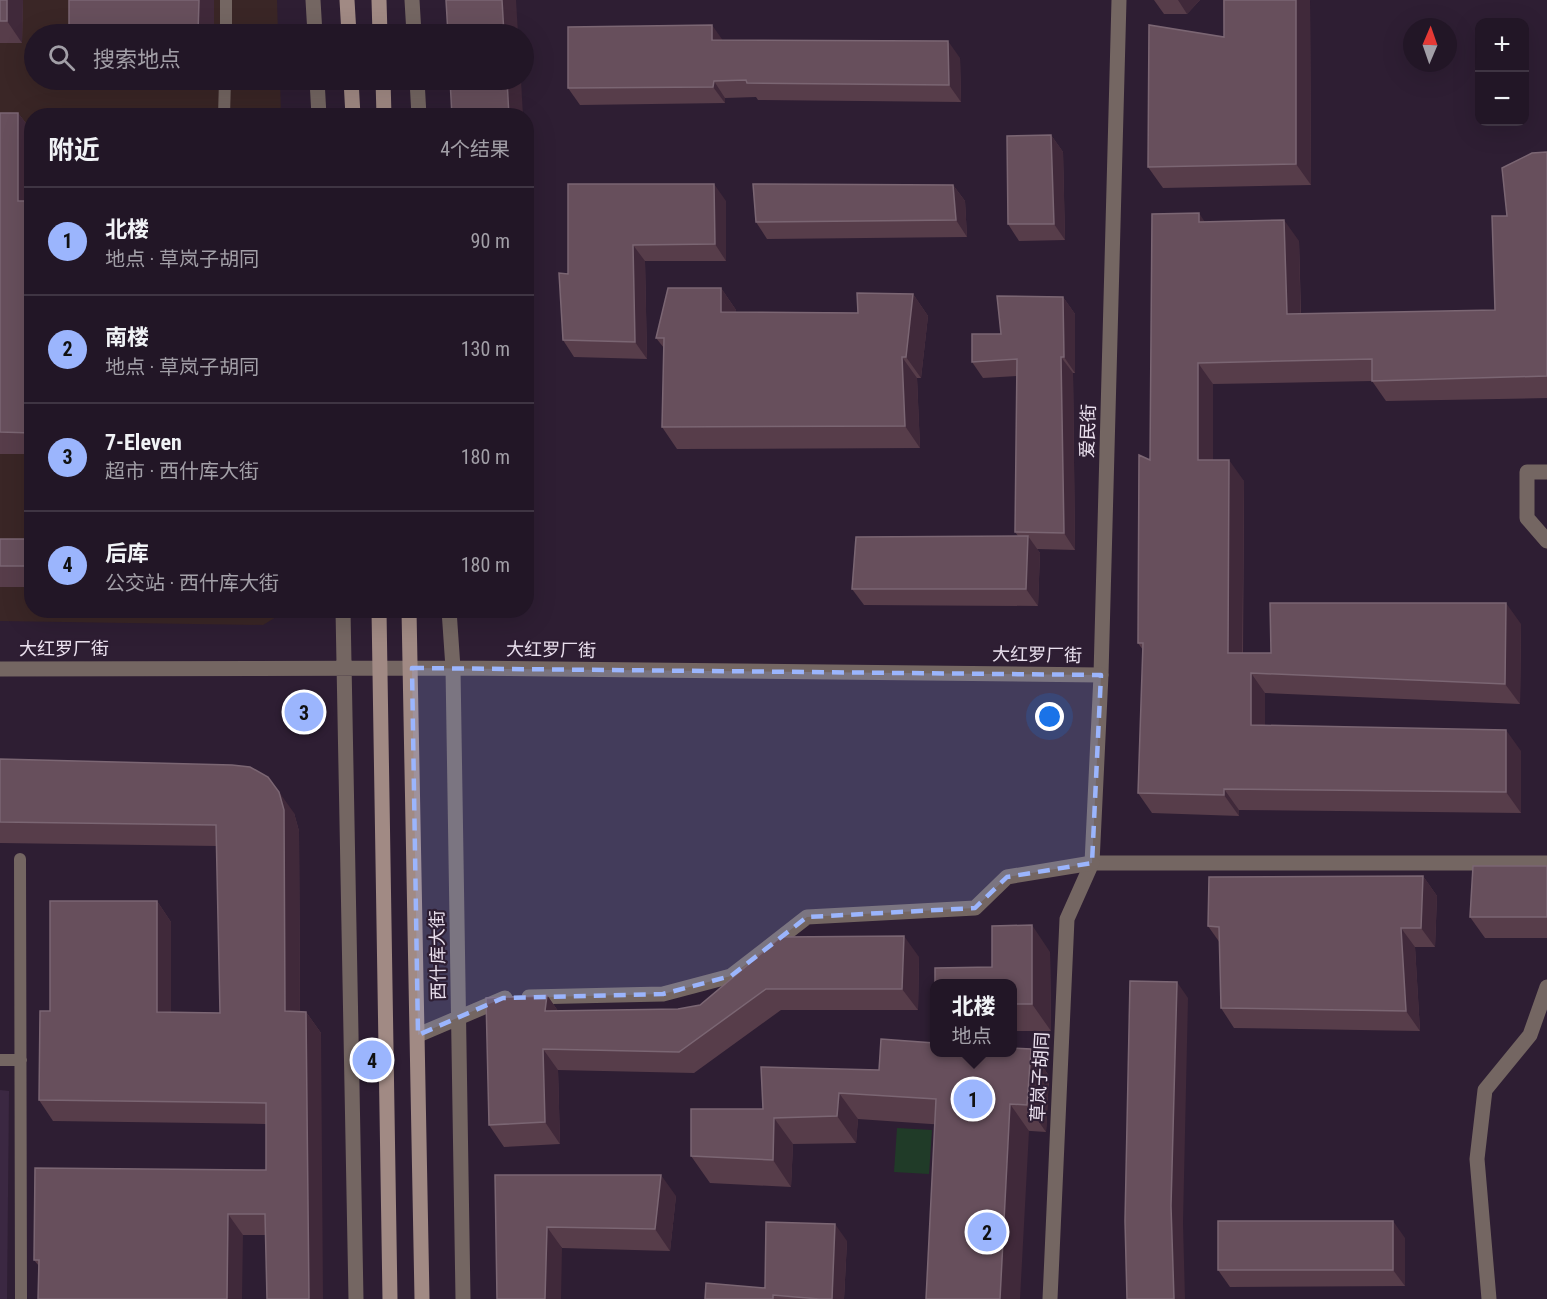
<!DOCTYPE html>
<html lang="zh">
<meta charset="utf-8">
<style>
:root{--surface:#221626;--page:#2a1f2e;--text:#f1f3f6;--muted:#a29fa7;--line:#3f3543;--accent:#9bb5fd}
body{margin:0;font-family:"Roboto Condensed","Noto Sans SC",sans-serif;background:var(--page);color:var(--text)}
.controls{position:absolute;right:18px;top:18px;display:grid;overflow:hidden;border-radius:12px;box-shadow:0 6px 24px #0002}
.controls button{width:54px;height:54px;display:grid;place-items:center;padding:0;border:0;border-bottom:2px solid var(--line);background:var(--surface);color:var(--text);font:30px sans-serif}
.compass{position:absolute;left:1403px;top:18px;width:54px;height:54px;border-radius:50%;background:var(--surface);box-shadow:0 6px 24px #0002;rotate:2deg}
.you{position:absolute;left:1050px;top:717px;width:21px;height:21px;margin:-15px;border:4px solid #fff;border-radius:50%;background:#1a73e8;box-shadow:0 0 0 9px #1a73e833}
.badge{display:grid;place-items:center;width:39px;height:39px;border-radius:50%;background:var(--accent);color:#111;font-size:20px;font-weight:700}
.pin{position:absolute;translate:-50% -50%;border:3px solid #fff;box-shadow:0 2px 6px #0006}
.popup{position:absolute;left:930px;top:979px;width:87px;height:78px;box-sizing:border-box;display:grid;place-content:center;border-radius:12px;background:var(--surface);filter:drop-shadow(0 2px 4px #0005);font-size:20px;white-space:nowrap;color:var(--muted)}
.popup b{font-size:22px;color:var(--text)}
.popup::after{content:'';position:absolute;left:50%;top:100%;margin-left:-12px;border:12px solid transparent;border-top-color:var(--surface)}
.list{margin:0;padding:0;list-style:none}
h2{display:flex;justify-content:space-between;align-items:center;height:78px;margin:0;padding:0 24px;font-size:26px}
h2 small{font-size:20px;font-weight:400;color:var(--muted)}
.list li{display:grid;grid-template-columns:39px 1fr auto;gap:18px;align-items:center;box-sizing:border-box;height:108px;padding:0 24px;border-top:2px solid var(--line)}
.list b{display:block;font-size:22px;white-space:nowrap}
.list p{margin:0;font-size:20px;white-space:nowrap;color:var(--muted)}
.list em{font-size:20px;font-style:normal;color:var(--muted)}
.icon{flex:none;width:33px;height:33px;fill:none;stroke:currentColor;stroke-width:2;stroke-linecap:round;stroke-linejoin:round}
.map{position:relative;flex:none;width:1547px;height:1299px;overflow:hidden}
.search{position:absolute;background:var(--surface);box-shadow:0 6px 24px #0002;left:24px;top:24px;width:510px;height:66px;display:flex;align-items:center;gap:15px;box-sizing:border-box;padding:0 21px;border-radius:33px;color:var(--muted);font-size:22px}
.panel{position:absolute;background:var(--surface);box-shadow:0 6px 24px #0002;left:24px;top:108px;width:510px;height:510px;border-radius:24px}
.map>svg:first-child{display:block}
.built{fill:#3b2842}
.medical{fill:#3a2626}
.green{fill:#203b28}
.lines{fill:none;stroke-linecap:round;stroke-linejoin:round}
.service{stroke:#746662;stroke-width:12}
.minor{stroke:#746662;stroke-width:15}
.tertiary{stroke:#746662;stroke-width:15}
.secondary{stroke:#a18a84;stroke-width:15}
.wall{fill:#573d4a}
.shaded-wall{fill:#40293a}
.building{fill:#674f5c;stroke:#7b6673;stroke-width:1.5}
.marked{fill:#9bb5fd;fill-opacity:0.2;stroke:#9bb5fd;stroke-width:4.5;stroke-dasharray:12 8;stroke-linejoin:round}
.labels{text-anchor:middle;stroke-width:4.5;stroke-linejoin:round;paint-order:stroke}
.street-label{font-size:18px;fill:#eae0ee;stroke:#2e1e33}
</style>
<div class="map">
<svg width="1547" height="1299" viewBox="0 0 1547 1299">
<rect width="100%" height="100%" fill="#2e1e33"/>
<path class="built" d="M 0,1090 L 9,1091 L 7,1299 L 0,1299 Z"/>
<path class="medical" d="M 0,0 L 277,0 L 278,34 L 34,34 L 34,80 L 280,80 L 281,115 L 32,116 L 32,610 L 286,611 L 263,625 L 0,621 Z"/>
<path class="green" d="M 897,1128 L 932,1130 L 929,1174 L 894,1172 Z"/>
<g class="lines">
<path class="service" d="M 226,34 L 226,0
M 224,116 L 225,80
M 20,859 L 21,1299
M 0,1060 L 21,1060"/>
<path class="minor" d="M 1547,472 L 1527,472 L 1527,518 L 1547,541
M 1092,863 L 1547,863
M 1050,1299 L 1067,919 L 1092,863 L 1101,675 L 1119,0
M 1489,1299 L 1477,1159 L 1485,1090 L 1530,1035 L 1547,987"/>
<path class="tertiary" d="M 313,0 L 315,34
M 412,0 L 414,34
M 317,80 L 319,116
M 417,80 L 419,116
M 343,610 L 356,1299
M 449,610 L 453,668 L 463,1299
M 0,669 L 453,668 L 1101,675
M 529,997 L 663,994 L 731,976 L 807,917 L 975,908 L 1007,877 L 1092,863
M 418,1035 L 505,998"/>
<path class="secondary" d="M 347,0 L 349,34
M 379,0 L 380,34
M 351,80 L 353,116
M 383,80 L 384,116
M 379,610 L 390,1299
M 409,610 L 422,1299"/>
</g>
<path class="wall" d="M 0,0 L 23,0 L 22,43 L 0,43 Z
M 1154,0 L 1200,0 L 1187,14 L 1164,14 Z
M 1223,0 L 1310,0 L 1311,185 L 1163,188 L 1148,167 L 1224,37 Z
M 722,40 L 960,58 L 961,102 L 758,100 L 756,97 L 725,98 L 725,103 L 580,105 L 568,88 Z
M 79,80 L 213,80 L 213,88 L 84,86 Z
M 0,113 L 18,113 L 32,131 L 32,454 L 0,454 Z
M 1051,135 L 1063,152 L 1065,240 L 1019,241 L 1008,224 Z
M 1547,152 L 1547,398 L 1386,401 L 1372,381 L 1213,384 L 1213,460 L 1244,481 L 1243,653 L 1271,653 L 1521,624 L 1520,704 L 1265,693 L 1265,725 L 1521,751 L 1521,813 L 1239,810 L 1239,816 L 1152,813 L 1138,793 L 1143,650 L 1138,643 L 1150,460 L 1205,222 L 1299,241 L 1301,314 L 1495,310 L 1507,216 Z
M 953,185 L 965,201 L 967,237 L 767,239 L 756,222 Z
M 726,201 L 726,261 L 645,261 L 647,359 L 574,357 L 563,340 L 568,274 Z
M 721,288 L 736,310 L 736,312 L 858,313 L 913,294 L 928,316 L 921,378 L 917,378 L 920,448 L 677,449 L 662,427 L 664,348 L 656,338 Z
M 1063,297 L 1075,314 L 1075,373 L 1073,373 L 1075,550 L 1037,549 L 1040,553 L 1038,606 L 864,605 L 852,589 L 1018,536 L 1015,532 L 1017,376 L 983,378 L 972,362 L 1001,334 Z
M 0,539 L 32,539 L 32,587 L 0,587 Z
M 0,759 L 294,813 L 299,831 L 300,1012 L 306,1012 L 321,1033 L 266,1235 L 243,1235 L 39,1266 L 34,1260 L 266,1170 L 266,1124 L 53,1121 L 39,1100 L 50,1011 L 157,901 L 171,922 L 171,1012 L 220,1013 L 217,846 L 0,843 Z
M 1547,866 L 1547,938 L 1485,938 L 1470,917 Z
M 1423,876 L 1437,896 L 1435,947 L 1415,947 L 1420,1031 L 1234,1028 L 1221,1008 L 1220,943 L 1208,926 Z
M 781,937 L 919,957 L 918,1010 L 781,1010 L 694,1073 L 558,1070 L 560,1144 L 504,1147 L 489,1125 L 547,995 L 558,1011 L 678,1009 L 700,1005 Z
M 1050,952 L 1051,1031 L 1012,1031 L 1013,1048 L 1031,1049 L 1049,1076 L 1046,1132 L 858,1119 L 856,1143 L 793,1144 L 791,1187 L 710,1183 L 691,1156 L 763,1109 L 879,1070 L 1012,1053 L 1012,984 L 992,967 Z
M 495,1175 L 676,1196 L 670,1251 L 562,1248 Z
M 1405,1238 L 1405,1286 L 1230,1287 L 1218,1270 Z
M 847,1241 L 844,1299 L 705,1299 L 765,1288 Z"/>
<path class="shaded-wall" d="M 7,0 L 23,0 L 22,43 L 7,21 Z
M 199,0 L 214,0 L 214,34 L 198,34 Z
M 502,0 L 516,0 L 518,34 L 504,34 Z
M 1178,0 L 1200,0 L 1187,14 Z
M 1296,0 L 1310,0 L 1311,185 L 1296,164 Z
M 712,25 L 724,42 L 712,40 Z
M 948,41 L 960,58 L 961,102 L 949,85 Z
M 207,80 L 213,80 L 213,88 Z
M 507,80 L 521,80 L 523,116 L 509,116 Z
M 714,81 L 725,98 L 725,103 L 713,87 Z
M 18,113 L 32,131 L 32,220 L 18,201 Z
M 1051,135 L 1063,152 L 1065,240 L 1054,224 Z
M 714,184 L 726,201 L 726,261 L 715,244 Z
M 526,185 L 530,249 L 526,244 Z
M 953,185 L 965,201 L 967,237 L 956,220 Z
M 1199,213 L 1213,234 L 1199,222 Z
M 1284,220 L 1299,241 L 1301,335 L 1287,314 Z
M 633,245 L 645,261 L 647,359 L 635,342 Z
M 721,288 L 736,310 L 737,333 L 721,312 Z
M 913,294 L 928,316 L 921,378 L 906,357 Z
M 1063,297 L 1075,314 L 1075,373 L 1064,357 Z
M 902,357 L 917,378 L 920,448 L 905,426 Z
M 1061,357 L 1073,373 L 1075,550 L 1064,533 Z
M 1198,363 L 1213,384 L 1213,481 L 1198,460 Z
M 1229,460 L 1244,481 L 1242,674 L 1228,653 Z
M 1028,536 L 1040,553 L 1038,606 L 1026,589 Z
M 1506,603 L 1521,624 L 1520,704 L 1505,684 Z
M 1251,673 L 1265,693 L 1265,745 L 1251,725 Z
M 1506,730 L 1521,751 L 1521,813 L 1506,792 Z
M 1224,789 L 1239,810 L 1239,816 L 1224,795 Z
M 279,792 L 294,813 L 299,831 L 300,1032 L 285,1011 Z
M 1423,876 L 1437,896 L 1435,947 L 1421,928 Z
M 157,901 L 171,922 L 171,1033 L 157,1012 Z
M 1032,925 L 1050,952 L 1051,1031 L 1032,1004 Z
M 1401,928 L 1415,947 L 1420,1031 L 1406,1011 Z
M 904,936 L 919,957 L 918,1010 L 902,989 Z
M 1177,982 L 1188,998 L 1183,1223 L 1185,1299 L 1174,1299 L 1171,1206 Z
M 547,995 L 562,1017 L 545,1011 Z
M 306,1012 L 321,1033 L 323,1299 L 309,1299 Z
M 543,1049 L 558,1070 L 560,1144 L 545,1122 Z
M 1031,1049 L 1049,1076 L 1046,1132 L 1027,1105 Z
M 839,1093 L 858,1119 L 856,1143 L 837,1116 Z
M 1010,1104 L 1029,1131 L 1020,1299 L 1000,1299 Z
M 774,1118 L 793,1144 L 791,1187 L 773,1160 Z
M 661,1175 L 676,1196 L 670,1251 L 655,1229 Z
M 228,1214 L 243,1235 L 242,1299 L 227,1299 Z
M 1393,1221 L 1405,1238 L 1405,1286 L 1393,1270 Z
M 835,1224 L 847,1241 L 844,1299 L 832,1299 Z
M 547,1227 L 562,1248 L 561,1299 L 545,1299 Z"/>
<path class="building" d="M 0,0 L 7,0 L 7,21 L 0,21 Z
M 69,0 L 199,0 L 198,34 L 69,34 Z
M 446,0 L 502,0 L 504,34 L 448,34 Z
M 1224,0 L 1296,0 L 1296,164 L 1148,167 L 1149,25 L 1224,37 Z
M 712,25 L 712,40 L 948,41 L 949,85 L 747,83 L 746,80 L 714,81 L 713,87 L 568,88 L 568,27 Z
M 450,80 L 507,80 L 509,116 L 452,116 Z
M 0,113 L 18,113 L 18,201 L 32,201 L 32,433 L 0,432 Z
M 1051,135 L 1054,224 L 1008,224 L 1007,136 Z
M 1547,152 L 1547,376 L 1372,381 L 1372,359 L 1198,363 L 1198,460 L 1229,460 L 1228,653 L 1271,653 L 1270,603 L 1506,603 L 1505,684 L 1251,673 L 1251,725 L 1506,730 L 1506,792 L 1224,789 L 1224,795 L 1138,793 L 1143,643 L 1138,643 L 1139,455 L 1150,460 L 1152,214 L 1199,213 L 1199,222 L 1284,220 L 1287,314 L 1495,310 L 1492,216 L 1507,216 L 1502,168 L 1532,153 Z
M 568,184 L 714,184 L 715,244 L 633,245 L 635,342 L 563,340 L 559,273 L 568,274 Z
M 753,184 L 953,185 L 956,220 L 756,222 Z
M 668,288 L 721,288 L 721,312 L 858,313 L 857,293 L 913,294 L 906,357 L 902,357 L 905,426 L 662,427 L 664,338 L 656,338 Z
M 997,296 L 1063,297 L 1064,357 L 1061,357 L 1064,533 L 1015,532 L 1017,359 L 972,362 L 972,334 L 1001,334 Z
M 1028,536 L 1026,589 L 852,589 L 856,537 Z
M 0,539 L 32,539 L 32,566 L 0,566 Z
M 0,759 L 232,765 L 250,767 L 268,777 L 279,792 L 284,810 L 285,1011 L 306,1012 L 309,1299 L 267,1299 L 265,1214 L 228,1214 L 227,1299 L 38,1299 L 39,1260 L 34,1260 L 35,1168 L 266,1170 L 266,1103 L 39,1100 L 40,1011 L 50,1011 L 50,901 L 157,901 L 157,1012 L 220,1013 L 216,825 L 0,822 Z
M 1473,866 L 1547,866 L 1547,917 L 1470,917 Z
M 1423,876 L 1421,928 L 1401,928 L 1406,1011 L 1221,1008 L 1219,927 L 1208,926 L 1209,877 Z
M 1032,925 L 1032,1004 L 1012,1004 L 1012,984 L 935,984 L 935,968 L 992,967 L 992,926 Z
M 904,936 L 902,989 L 766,989 L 679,1052 L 543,1049 L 545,1122 L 489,1125 L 486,998 L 547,995 L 545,1011 L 678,1009 L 700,1005 L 781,937 Z
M 1130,981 L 1177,982 L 1171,1206 L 1174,1299 L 1127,1299 L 1125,1221 Z
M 881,1039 L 934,1043 L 934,1053 L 1012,1053 L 1012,1048 L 1031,1049 L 1027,1105 L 1010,1104 L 1000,1299 L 926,1299 L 936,1099 L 839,1093 L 837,1116 L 774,1118 L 773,1160 L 691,1156 L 691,1109 L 763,1109 L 761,1067 L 879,1070 Z
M 495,1175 L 661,1175 L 655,1229 L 547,1227 L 545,1299 L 497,1299 Z
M 1218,1221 L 1393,1221 L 1393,1270 L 1218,1270 Z
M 766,1222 L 835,1224 L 832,1299 L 819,1299 L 773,1295 L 773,1299 L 705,1299 L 706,1283 L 765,1288 Z"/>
<path class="marked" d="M 412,668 L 1101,675 L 1092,863 L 1007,877 L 975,908 L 807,917 L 731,976 L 663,994 L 503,998 L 418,1035 Z"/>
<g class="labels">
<g class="street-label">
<text transform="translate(1088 431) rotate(-88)" y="6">爱民街</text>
<text x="64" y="655">大红罗厂街</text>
<text transform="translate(551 650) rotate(1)" y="6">大红罗厂街</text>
<text transform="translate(1037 655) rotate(1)" y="6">大红罗厂街</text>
<text transform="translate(438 955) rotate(-91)" y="6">西什库大街</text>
<text transform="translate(1040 1077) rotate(-87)" y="6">草岚子胡同</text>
</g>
</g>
</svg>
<div class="controls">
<button>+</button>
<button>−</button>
</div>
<svg class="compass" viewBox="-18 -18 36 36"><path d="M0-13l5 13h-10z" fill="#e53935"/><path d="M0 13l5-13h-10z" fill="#a29fa7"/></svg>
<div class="you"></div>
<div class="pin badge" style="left:973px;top:1099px">1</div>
<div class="popup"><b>北楼</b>地点</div>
<div class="pin badge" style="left:987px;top:1232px">2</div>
<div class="pin badge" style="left:304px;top:712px">3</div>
<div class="pin badge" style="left:372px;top:1060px">4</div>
<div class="search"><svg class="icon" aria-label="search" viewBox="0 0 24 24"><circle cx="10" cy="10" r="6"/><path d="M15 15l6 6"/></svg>搜索地点</div>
<section class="panel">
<h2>附近<small>4个结果</small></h2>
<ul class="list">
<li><span class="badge">1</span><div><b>北楼</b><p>地点 · 草岚子胡同</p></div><em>90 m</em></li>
<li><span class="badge">2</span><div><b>南楼</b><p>地点 · 草岚子胡同</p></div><em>130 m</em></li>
<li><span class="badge">3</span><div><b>7-Eleven</b><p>超市 · 西什库大街</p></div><em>180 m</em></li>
<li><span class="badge">4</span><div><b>后库</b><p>公交站 · 西什库大街</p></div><em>180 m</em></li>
</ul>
</section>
</div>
